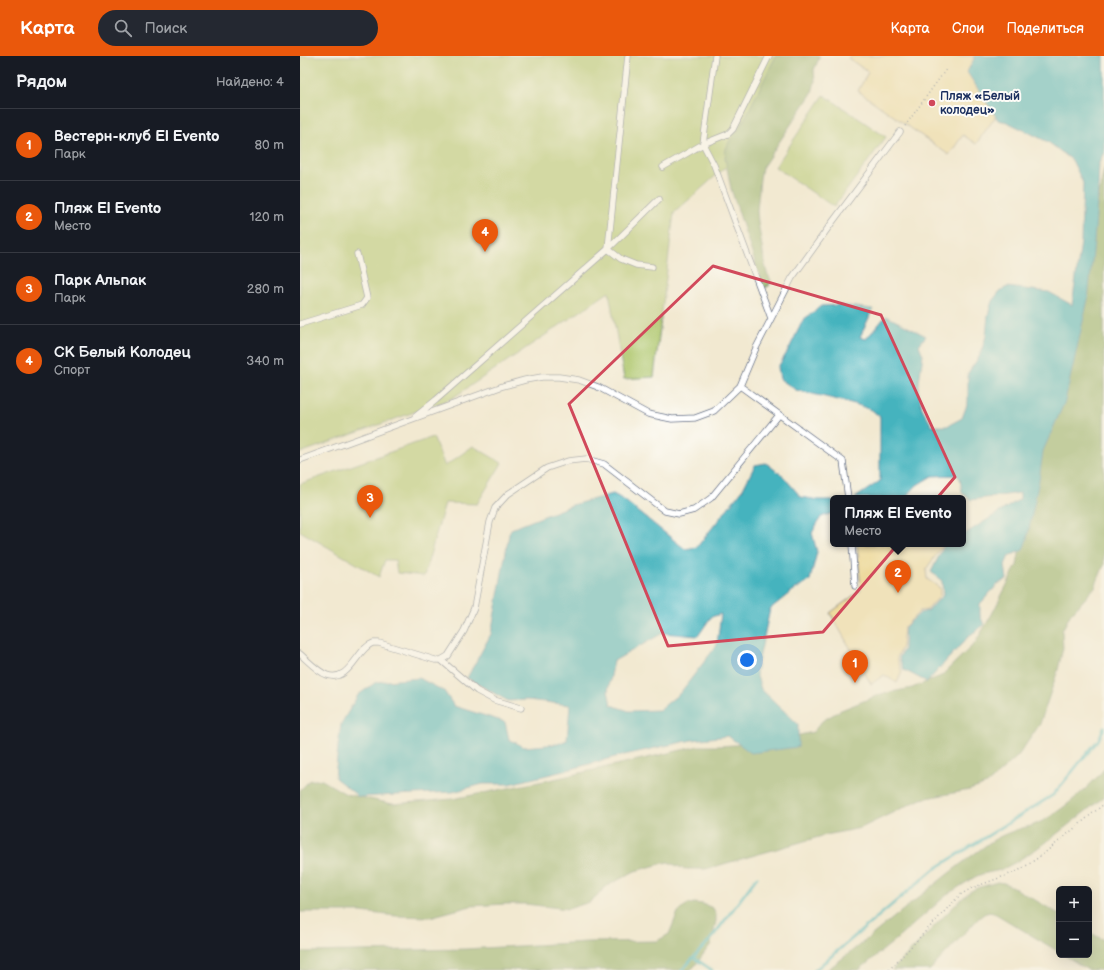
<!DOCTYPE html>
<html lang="ru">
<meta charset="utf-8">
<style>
:root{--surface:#171b24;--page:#242831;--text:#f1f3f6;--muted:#9ea1a6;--line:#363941;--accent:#ea580c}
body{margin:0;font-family:"Balsamiq Sans",sans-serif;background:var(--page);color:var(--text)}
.controls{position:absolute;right:12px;bottom:12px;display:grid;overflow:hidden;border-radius:6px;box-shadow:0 4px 16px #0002}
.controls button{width:36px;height:36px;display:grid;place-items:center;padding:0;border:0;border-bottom:1px solid var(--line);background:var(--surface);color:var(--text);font:20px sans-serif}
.you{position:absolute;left:447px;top:604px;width:14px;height:14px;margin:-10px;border:3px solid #fff;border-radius:50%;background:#1a73e8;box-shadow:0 0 0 6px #1a73e833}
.badge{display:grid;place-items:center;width:26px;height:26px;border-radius:50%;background:var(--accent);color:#fff;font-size:13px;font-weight:700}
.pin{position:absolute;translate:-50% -33px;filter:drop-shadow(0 1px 2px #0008)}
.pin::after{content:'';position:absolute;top:21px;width:14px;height:12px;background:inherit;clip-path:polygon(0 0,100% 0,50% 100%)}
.popup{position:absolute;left:530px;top:439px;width:136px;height:52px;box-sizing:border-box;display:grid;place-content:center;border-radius:6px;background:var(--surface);filter:drop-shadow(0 1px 3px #0005);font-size:13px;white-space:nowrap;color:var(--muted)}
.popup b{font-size:15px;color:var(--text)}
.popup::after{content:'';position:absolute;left:50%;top:100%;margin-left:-8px;border:8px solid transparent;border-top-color:var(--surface)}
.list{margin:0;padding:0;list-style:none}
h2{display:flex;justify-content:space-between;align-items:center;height:52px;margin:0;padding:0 16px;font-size:17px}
h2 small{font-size:13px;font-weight:400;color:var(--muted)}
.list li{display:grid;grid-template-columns:26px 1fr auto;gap:12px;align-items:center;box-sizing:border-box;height:72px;padding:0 16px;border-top:1px solid var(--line)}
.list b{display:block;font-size:15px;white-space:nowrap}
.list p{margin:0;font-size:13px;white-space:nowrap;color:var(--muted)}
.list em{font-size:13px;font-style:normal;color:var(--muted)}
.icon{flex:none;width:22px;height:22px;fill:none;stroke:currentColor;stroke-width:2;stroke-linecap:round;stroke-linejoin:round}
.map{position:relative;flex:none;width:804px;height:914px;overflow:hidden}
header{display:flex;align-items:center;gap:24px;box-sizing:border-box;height:56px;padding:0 20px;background:var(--accent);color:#fff}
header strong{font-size:19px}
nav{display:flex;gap:22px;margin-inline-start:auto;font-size:14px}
.search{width:280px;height:36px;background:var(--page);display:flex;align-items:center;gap:10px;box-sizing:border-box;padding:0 14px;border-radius:22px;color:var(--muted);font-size:15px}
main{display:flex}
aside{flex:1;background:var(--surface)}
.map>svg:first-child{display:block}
.green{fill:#aec66c;stroke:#647a65}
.forest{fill:#8aab60;stroke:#526d5f}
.sand{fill:#eeda9e;stroke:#84847e}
.water{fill:#44b3be;stroke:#30718e;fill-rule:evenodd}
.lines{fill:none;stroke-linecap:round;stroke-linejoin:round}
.stream{stroke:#44b3be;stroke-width:3}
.service-casing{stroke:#667086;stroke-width:7}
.path{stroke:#667086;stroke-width:1.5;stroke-dasharray:1 3;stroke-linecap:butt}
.service{stroke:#fff;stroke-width:5.5}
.marked{fill:none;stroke:#d1495b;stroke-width:3;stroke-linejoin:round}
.poi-dot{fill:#d1495b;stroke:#fdfcf7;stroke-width:1.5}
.labels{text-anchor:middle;stroke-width:4;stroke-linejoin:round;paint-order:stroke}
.poi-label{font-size:12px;font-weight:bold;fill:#1b2f5e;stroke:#fdfcf7;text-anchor:start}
</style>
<header>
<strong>Карта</strong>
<div class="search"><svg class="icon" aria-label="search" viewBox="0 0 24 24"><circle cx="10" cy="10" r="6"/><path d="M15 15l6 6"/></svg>Поиск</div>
<nav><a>Карта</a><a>Слои</a><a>Поделиться</a></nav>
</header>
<main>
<aside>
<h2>Рядом<small>Найдено: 4</small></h2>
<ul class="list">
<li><span class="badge">1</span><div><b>Вестерн-клуб El Evento</b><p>Парк</p></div><em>80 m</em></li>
<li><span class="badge">2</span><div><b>Пляж El Evento</b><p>Место</p></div><em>120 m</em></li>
<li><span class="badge">3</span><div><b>Парк Альпак</b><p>Парк</p></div><em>280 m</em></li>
<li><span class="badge">4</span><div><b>СК Белый Колодец</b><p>Спорт</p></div><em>340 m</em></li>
</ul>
</aside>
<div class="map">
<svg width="804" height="914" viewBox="0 0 804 914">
<rect width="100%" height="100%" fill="#fdfcf7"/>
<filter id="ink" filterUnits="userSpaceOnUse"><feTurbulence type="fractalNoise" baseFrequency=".025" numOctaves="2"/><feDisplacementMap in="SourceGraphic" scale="8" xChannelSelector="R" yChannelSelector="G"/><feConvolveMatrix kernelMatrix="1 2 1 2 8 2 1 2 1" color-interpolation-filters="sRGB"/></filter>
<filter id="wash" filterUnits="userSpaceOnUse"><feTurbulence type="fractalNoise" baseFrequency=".012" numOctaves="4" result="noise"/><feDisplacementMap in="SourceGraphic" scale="16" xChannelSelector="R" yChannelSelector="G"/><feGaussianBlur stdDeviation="0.9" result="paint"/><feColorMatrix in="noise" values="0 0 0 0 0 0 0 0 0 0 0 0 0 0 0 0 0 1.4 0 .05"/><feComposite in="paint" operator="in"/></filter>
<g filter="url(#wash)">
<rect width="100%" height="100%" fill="#f2e9d1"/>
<path class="green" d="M 0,0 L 482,0 L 439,99 L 374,157 L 354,321 L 324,323 L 309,236 L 151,343 L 0,397 Z
M 524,39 L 586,81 L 534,151 L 475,111 Z
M 133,381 L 145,410 L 173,390 L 202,407 L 177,448 L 145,447 L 124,520 L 97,517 L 95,504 L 85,504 L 79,521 L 0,475 L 0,428 Z"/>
<path class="forest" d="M 476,0 L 520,0 L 514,14 L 515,25 L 512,37 L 462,112 L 460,123 L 457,155 L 458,166 L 465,209 L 467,217 L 471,224 L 469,230 L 465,232 L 462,228 L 431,133 L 425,102 L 426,93 L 430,84 L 438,74 L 446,60 Z
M 804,113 L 804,509 L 795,531 L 782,546 L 770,559 L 762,575 L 763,592 L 758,614 L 740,668 L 718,700 L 687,728 L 670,734 L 621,743 L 561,772 L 526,779 L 406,813 L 384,813 L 368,806 L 335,815 L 307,830 L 290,846 L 268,853 L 225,848 L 206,848 L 171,850 L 130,861 L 96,860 L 61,856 L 0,856 L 0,734 L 10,724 L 22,724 L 46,738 L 93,748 L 152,743 L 254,723 L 399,690 L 418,690 L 465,687 L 513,676 L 522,665 L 541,654 L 581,638 L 612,632 L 641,620 L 675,587 L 692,558 L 717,509 L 733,421 L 781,232 Z
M 804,713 L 804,741 L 744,788 L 716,806 L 701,814 L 682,818 L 675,821 L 648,838 L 598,882 L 559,914 L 527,914 C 582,873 633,827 689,787 C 699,780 710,776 722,772 C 727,771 732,770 736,768 C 756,760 791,730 804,713 Z
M 697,826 L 704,827 L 713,831 L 759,858 L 759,896 L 696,858 C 688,854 683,858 677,864 L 630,914 L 592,914 L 651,853 L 669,836 L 677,832 Z
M 394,847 L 403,848 L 413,852 L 416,858 L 416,865 L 411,888 L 394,911 L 390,914 L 0,914 L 0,896 L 165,893 L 287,886 L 357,885 L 369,878 L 378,856 L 386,849 Z
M 789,876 L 804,884 L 804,914 L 788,914 L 764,899 L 789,899 Z"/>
<path class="sand" d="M 550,0 L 623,0 L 628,1 L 630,0 L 674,0 L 674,3 L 667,16 L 696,60 L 676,88 L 663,79 L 649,99 L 558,35 L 568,16 L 548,2 Z
M 557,488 L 644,488 L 626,513 L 627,523 L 640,532 L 640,540 L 627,554 L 620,555 L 604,571 L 602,591 L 597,602 L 602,616 L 597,627 L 584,619 L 571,628 L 530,557 L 561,534 Z"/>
<path class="water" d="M 674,0 L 804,0 L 804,96 L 799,107 L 798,133 L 794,186 L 788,243 L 765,345 L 743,395 L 739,424 L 727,483 L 723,494 L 709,500 L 705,509 L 707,523 L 698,528 L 680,548 L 680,559 L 684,569 L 669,580 L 627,626 L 604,614 L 599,602 L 604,593 L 605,571 L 620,557 L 628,555 L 643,539 L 642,525 L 631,516 L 645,488 L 663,488 L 663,479 L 720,443 L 720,437 L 671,444 L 662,437 L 660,422 L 656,419 L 632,420 L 617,429 L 605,442 L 555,442 L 580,425 L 580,361 L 572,354 L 555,348 L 534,343 L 496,334 L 480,323 L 478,311 L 488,295 L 503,264 L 521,250 L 541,249 L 573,253 L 560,281 L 566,283 L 586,260 L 626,280 L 619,289 L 623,299 L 618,333 L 622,352 L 632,370 L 647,370 L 662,362 L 668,346 L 668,317 L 679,301 L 682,293 L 686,280 L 688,259 L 692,245 L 700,235 L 707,231 L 749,236 L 772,249 L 781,186 L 783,127 L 772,104 L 748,86 L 707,66 L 698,64 L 667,16 L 674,3 Z
M 466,407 L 483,420 L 501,441 L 518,444 L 533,444 L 533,457 L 521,461 L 512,477 L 517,496 L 510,524 L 491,536 L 470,553 L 456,617 L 461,633 L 498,668 L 498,691 L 451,697 L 428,680 L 392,684 L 315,701 L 264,715 L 209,728 L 183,728 L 153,736 L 59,741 L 35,722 L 38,690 L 41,668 L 58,639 L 76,626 L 119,622 L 144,635 L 154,650 L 205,666 L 209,683 L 224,691 L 258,688 L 267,684 L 270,649 L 227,644 L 208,645 L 167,622 L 191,578 L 209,478 L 211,473 L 272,449 L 313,438 L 324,444 L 385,493 L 397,491 L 443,433 L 455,409 ZM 421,558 L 417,589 L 380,637 L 359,654 L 329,655 L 311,649 L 308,635 L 314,605 L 363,577 L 398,580 L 411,561 Z"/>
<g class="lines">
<path class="stream" d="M 394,902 L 412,914
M 382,914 L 411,883 L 457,821
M 515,914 L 633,814 L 753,739 L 799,683 L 804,671"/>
</g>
</g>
<g filter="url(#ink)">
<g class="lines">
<g class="service-casing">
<path id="service" d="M 328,0 L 308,193 L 321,203 L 336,209 L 352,211
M 415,0 L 403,88 L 414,109 L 471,262
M 363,111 L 403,88 L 428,78 L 433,73 L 469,0
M 0,268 L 62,249 L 67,242 L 57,198
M 440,330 L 543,405 L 548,442
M 115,361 L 136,344 L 308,193 L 359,143
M 0,404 L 203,330 L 225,324 L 242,321 L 259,321 L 279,324 L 298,331 L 348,358 L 372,363 L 395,362 L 414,355 L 440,330 L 456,292 L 492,222 L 531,168 L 600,76
M 552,488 L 555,530
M 0,598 C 7,604 18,616 27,619 C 50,627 57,592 73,587 C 74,587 78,587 79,587 L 135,604 L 141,604 L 148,600 L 164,575 L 174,552 L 190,466 L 195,452 L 208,438 L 247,412 L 268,405 L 286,403 L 304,408 L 365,455 L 379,458 L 394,454 L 411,442 L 479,359
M 141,604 L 177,635 L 194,644 L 221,652"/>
</g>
<path class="path" d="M 605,70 L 647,12
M 589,914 L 660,839 L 672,832 L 718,815 L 729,808 L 742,799 L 804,748"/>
<use href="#service" class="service"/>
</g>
</g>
<path d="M0 0H804V914H0ZM 413,210 L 581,259 L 655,421 L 523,576 L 368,590 L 269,348 Z" fill="#f2e9d1" fill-opacity=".55" fill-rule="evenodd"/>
<path class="marked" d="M 413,210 L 581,259 L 655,421 L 523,576 L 368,590 L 269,348 Z"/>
<circle class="poi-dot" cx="632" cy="47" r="4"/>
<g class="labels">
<g class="poi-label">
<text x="640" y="44">Пляж «Белый<tspan x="640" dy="14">колодец»</tspan></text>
</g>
</g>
</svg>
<div class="controls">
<button>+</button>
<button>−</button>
</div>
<div class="you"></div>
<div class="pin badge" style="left:555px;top:627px">1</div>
<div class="pin badge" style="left:598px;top:537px">2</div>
<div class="popup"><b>Пляж El Evento</b>Место</div>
<div class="pin badge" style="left:70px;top:462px">3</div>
<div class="pin badge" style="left:185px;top:196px">4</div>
</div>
</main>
